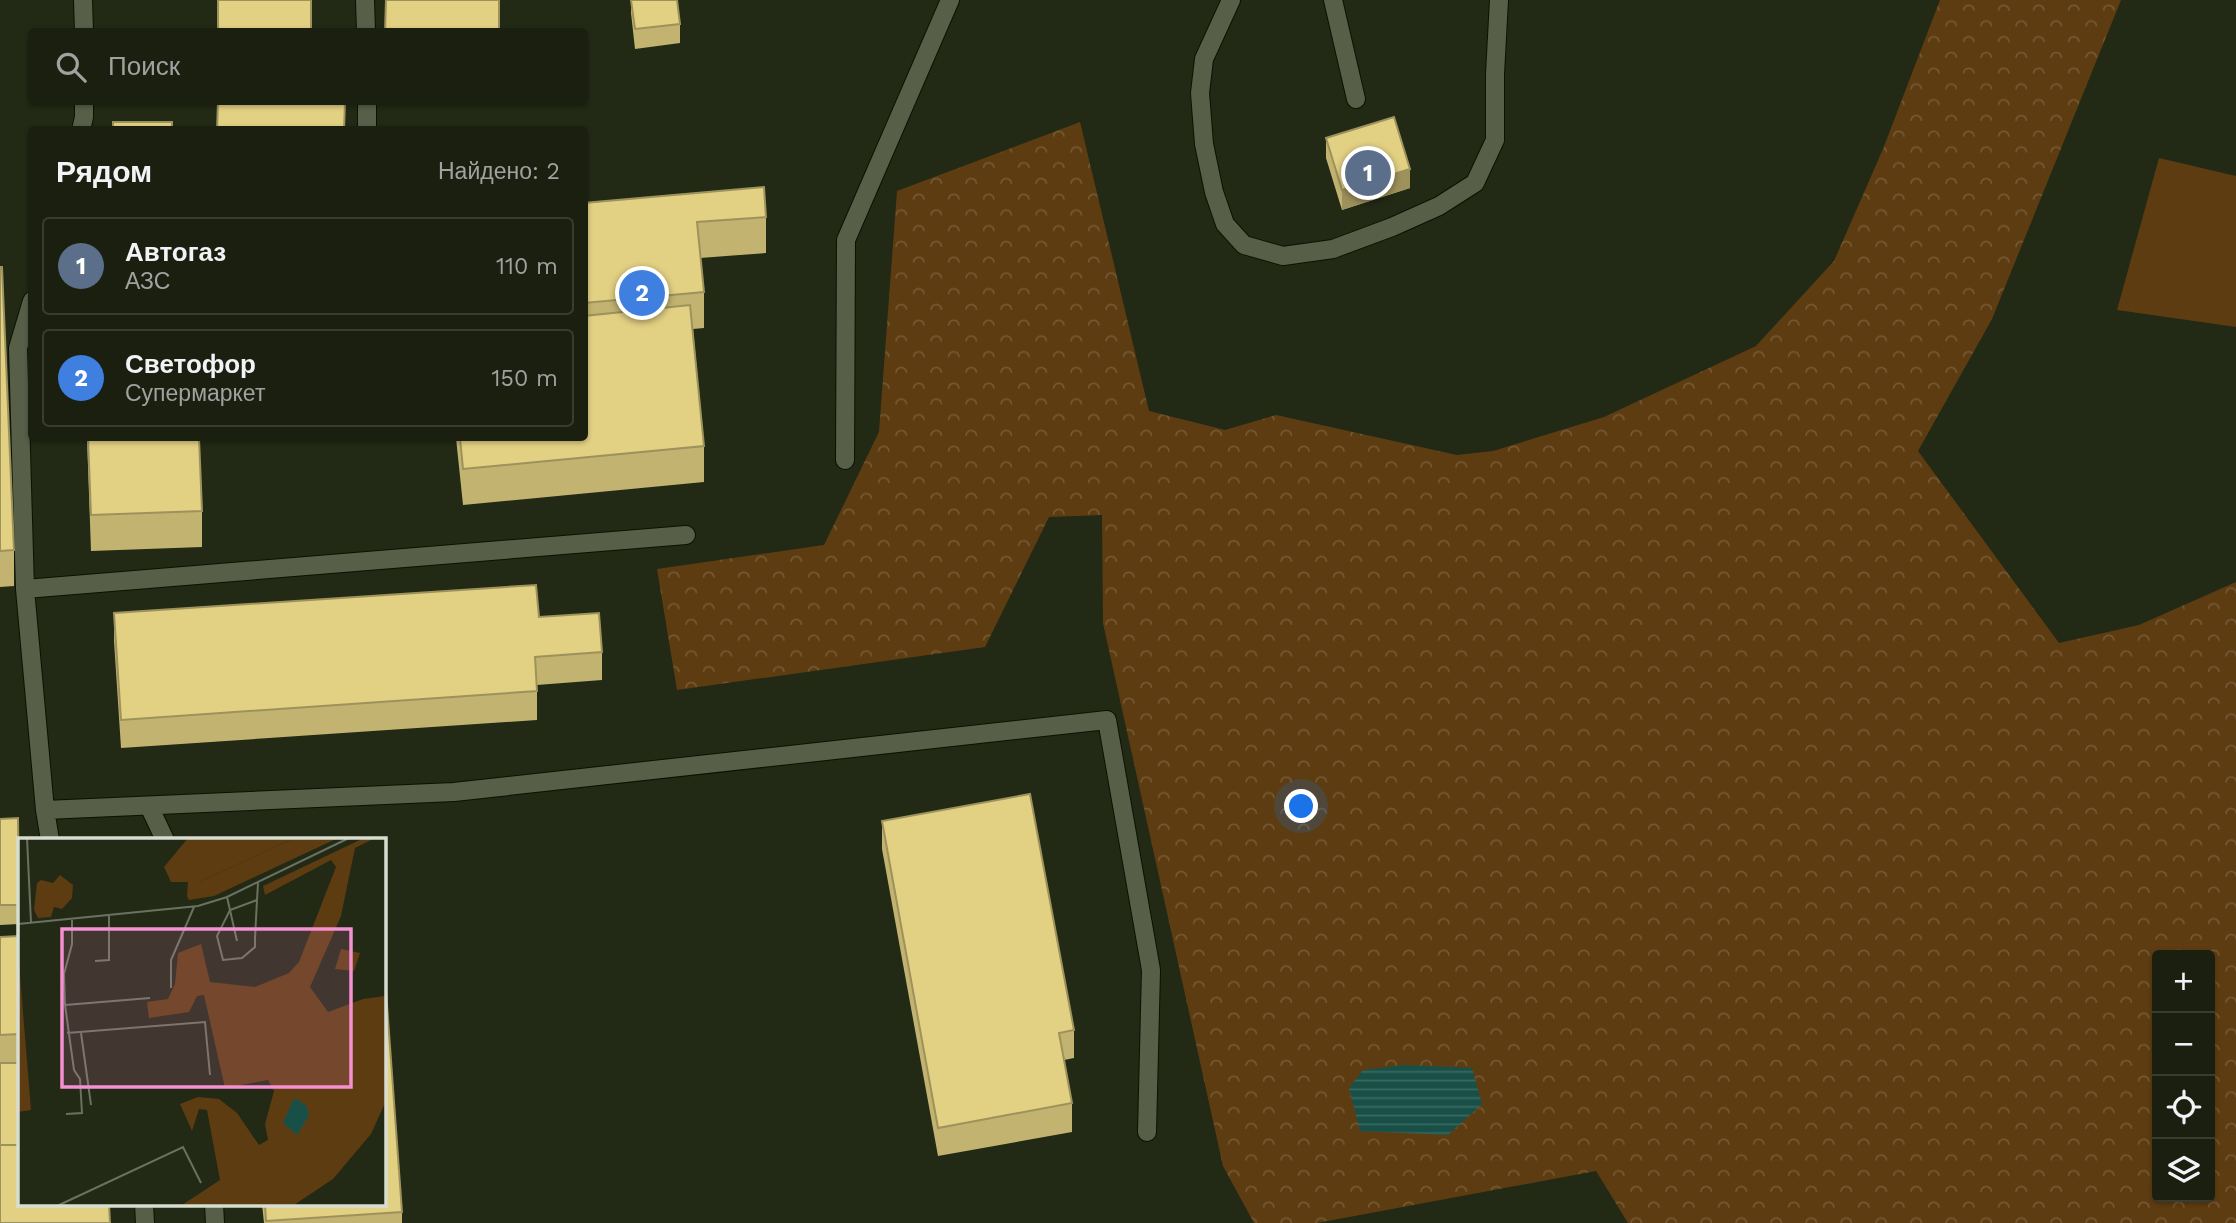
<!DOCTYPE html>
<html lang="ru">
<meta charset="utf-8">
<style>
:root{--surface:#1a1f10;--page:#272c1e;--text:#f1f3f6;--muted:#9fa29f;--line:#383d30;--accent:#0f766e}
body{margin:0;font-family:"Work Sans",sans-serif;background:var(--page);color:var(--text)}
.controls{position:absolute;right:21px;bottom:21px;display:grid;overflow:hidden;border-radius:7px;box-shadow:0 2px 5px #0004}
.controls button{width:63px;height:63px;display:grid;place-items:center;padding:0;border:0;border-bottom:2px solid var(--line);background:var(--surface);color:var(--text);font:35px sans-serif}
.you{position:absolute;left:1302px;top:807px;width:24px;height:24px;margin:-18px;border:5px solid #fff;border-radius:50%;background:#1a73e8;box-shadow:0 0 0 10px #1a73e833}
.badge{display:grid;place-items:center;width:46px;height:46px;border-radius:50%;background:var(--accent);color:#fff;font-size:23px;font-weight:700}
.pin{position:absolute;translate:-50% -50%;border:4px solid #fff;box-shadow:0 2px 7px #0006}
.list{margin:0;padding:0;list-style:none}
h2{display:flex;justify-content:space-between;align-items:center;height:91px;margin:0;padding:0 28px;font-size:30px}
h2 small{font-size:23px;font-weight:400;color:var(--muted)}
.list li{display:grid;grid-template-columns:46px 1fr auto;gap:21px;align-items:center;box-sizing:border-box;height:98px;margin:0 14px 14px;padding:0 14px;border:2px solid var(--line);border-radius:7px}
.list b{display:block;font-size:26px;white-space:nowrap}
.list p{margin:0;font-size:23px;white-space:nowrap;color:var(--muted)}
.list em{font-size:23px;font-style:normal;color:var(--muted)}
.icon{flex:none;width:38px;height:38px;fill:none;stroke:currentColor;stroke-width:2;stroke-linecap:round;stroke-linejoin:round}
.map{position:relative;flex:none;width:2236px;height:1223px;overflow:hidden}
.search{position:absolute;background:var(--surface);box-shadow:0 2px 5px #0004;left:28px;top:28px;width:560px;height:77px;display:flex;align-items:center;gap:18px;box-sizing:border-box;padding:0 24px;border-radius:7px;color:var(--muted);font-size:26px}
.panel{position:absolute;background:var(--surface);box-shadow:0 2px 5px #0004;left:28px;top:126px;width:560px;height:315px;border-radius:7px}
.map>svg:first-child{display:block}
.grass{fill:#5e3c11}
.forest{fill:url(#forest-crowns);fill-rule:evenodd}
.water{fill:url(#water-rules)}
.lines{fill:none;stroke-linecap:round;stroke-linejoin:round}
.minor-casing{stroke:#0c1202;stroke-width:20}
.minor{stroke:#575f49;stroke-width:18}
.wall{fill:#c2b371}
.shaded-wall{fill:#9e925c}
.building{fill:#e2d083;stroke:#9e925c;stroke-width:2}
.inset-road{fill:none;stroke:#6a7160;stroke-width:2}
.view{fill:#f590d1;fill-opacity:0.15;stroke:#f590d1;stroke-width:3.5}
.inset-edge{fill:none;stroke:#d7ddd0;stroke-width:3.5}
</style>
<div class="map">
<svg width="2236" height="1223" viewBox="0 0 2236 1223">
<defs>
<pattern id="forest-crowns" width="20" height="18" patternUnits="userSpaceOnUse" patternTransform="scale(1.75)"><rect width="20" height="18" fill="#5e3c11"/><path d="M2 6a3 3 0 1 1 6 0M12 15a3 3 0 1 1 6 0" fill="none" stroke="#745833"/></pattern>
<pattern id="water-rules" width="6" height="5" patternUnits="userSpaceOnUse" patternTransform="scale(1.75)"><rect width="6" height="5" fill="#185048"/><path d="M0 2.5h6" fill="none" stroke="#396961"/></pattern>
</defs>
<rect width="100%" height="100%" fill="#222915"/>
<path class="grass" d="M 2159,158 L 2236,176 L 2236,327 L 2117,310 Z"/>
<path class="forest" d="M 1940,0 L 2121,0 L 1992,319 L 1918,451 L 2059,643 L 2139,625 L 2236,582 L 2236,1223 L 1628,1223 L 1596,1171 L 1317,1223 L 1254,1223 L 1223,1166 L 1103,623 L 1102,515 L 1049,517 L 985,647 L 677,690 L 657,569 L 824,545 L 879,432 L 897,191 L 1080,122 L 1149,411 L 1225,430 L 1276,415 L 1457,455 L 1493,451 L 1604,417 L 1756,346 L 1834,261 L 1883,149 ZM 2157,955 L 2210,955 L 2210,1197 L 2157,1197 Z"/>
<path class="water" d="M 1404,1065 L 1472,1068 L 1482,1104 L 1448,1135 L 1360,1131 L 1349,1088 L 1363,1070 Z"/>
<g class="lines">
<g class="minor-casing">
<path id="minor" d="M 83,0 L 84,32
M 365,0 L 366,32
M 1231,0 L 1204,59 L 1200,93 L 1204,144 L 1214,192 L 1225,224 L 1244,245 L 1283,256 L 1333,249 L 1392,227 L 1439,206 L 1475,183 L 1495,140 L 1495,74 L 1499,0
M 1333,0 L 1356,99
M 367,102 L 367,130
M 81,130 L 84,117 L 84,102
M 32,301 L 18,348 L 25,589 L 45,810 L 50,840
M 845,460 L 846,240 L 950,0
M 25,589 L 686,535
M 149,806 L 165,840
M 45,810 L 454,792 L 1107,720 L 1151,970 L 1147,1132
M 144,1204 L 145,1223
M 214,1204 L 215,1223"/>
</g>
<use href="#minor" class="minor"/>
</g>
<path class="wall" d="M 631,0 L 677,0 L 680,24 L 680,43 L 635,49 L 631,13 Z
M 1326,138 L 1410,188 L 1342,210 L 1326,158 Z
M 584,203 L 766,217 L 766,253 L 700,258 L 704,292 L 704,328 L 693,329 L 704,446 L 704,482 L 463,505 L 456,438 L 584,438 Z
M 0,267 L 14,550 L 14,586 L 0,587 Z
M 87,438 L 199,438 L 202,511 L 202,547 L 91,551 Z
M 114,613 L 602,652 L 602,680 L 537,685 L 537,720 L 121,748 L 114,641 Z
M 0,819 L 19,844 L 19,924 L 0,925 Z
M 882,821 L 1074,1030 L 1074,1058 L 1064,1060 L 1072,1103 L 1072,1132 L 938,1156 L 882,849 Z
M 19,936 L 19,1204 L 0,1223 L 0,937 Z
M 262,1204 L 383,1204 L 402,1212 L 402,1223 L 264,1223 Z"/>
<path class="shaded-wall" d="M 1410,169 L 1410,188 L 1342,210 L 1342,190 Z"/>
<path class="building" d="M 218,0 L 311,0 L 311,32 L 218,32 Z
M 386,0 L 499,0 L 499,32 L 385,32 Z
M 631,0 L 677,0 L 680,24 L 635,29 Z
M 218,102 L 345,102 L 344,130 L 217,130 Z
M 1394,117 L 1410,169 L 1342,190 L 1326,138 Z
M 113,122 L 172,122 L 172,130 L 113,130 Z
M 764,187 L 766,217 L 697,222 L 704,292 L 584,303 L 584,203 Z
M 0,267 L 2,267 L 14,550 L 0,551 Z
M 690,305 L 704,446 L 463,469 L 460,438 L 584,438 L 584,316 Z
M 88,438 L 199,438 L 202,511 L 91,515 Z
M 536,585 L 539,617 L 599,613 L 602,652 L 535,657 L 537,691 L 121,720 L 114,613 Z
M 1030,794 L 1074,1030 L 1059,1033 L 1072,1103 L 938,1128 L 882,821 Z
M 18,818 L 19,905 L 0,905 L 0,819 Z
M 19,936 L 19,1034 L 0,1035 L 0,937 Z
M 383,950 L 402,1212 L 266,1221 L 265,1204 L 383,1204 Z
M 0,1063 L 19,1063 L 19,1145 L 0,1145 Z
M 0,1145 L 19,1145 L 19,1204 L 109,1204 L 110,1223 L 0,1223 Z"/>
<g transform="translate(18 838)">
<rect width="368" height="368" fill="#222915"/>
<path d="M 170,0 L 277,0 L 181,44 L 153,44 L 146,29 ZM 323,111 L 342,115 L 336,133 L 317,131 Z" fill="#5e3c11"/>
<path d="M 277,0 L 320,0 L 196,58 L 171,62 L 169,58 L 170,44 L 181,44 ZM 346,0 L 357,0 L 337,10 L 323,78 L 292,149 L 310,174 L 345,161 L 367,158 L 367,265 L 353,296 L 315,341 L 276,367 L 164,367 L 202,342 L 189,272 L 181,271 L 174,293 L 162,266 L 180,259 L 201,261 L 219,275 L 241,307 L 250,302 L 247,286 L 256,253 L 250,242 L 207,250 L 186,157 L 179,158 L 171,174 L 131,180 L 129,164 L 150,161 L 157,146 L 160,115 L 183,106 L 192,144 L 237,149 L 271,135 L 281,124 L 318,29 L 313,22 L 247,57 L 245,48 ZM 42,37 L 55,47 L 54,60 L 44,71 L 36,69 L 33,79 L 20,80 L 16,72 L 19,45 L 23,42 L 35,45 Z" fill="#5e3c11"/>
<path d="M 0,113 L 13,272 L 0,274 Z" fill="#5e3c11"/>
<path d="M 276,260 L 288,267 L 291,277 L 279,297 L 265,285 Z" fill="#185048"/>
<path class="inset-road" d="M 9,0 L 13,85M 209,59 L 219,103M 239,62 L 212,72 L 199,98 L 205,122 L 224,120 L 237,109 L 237,100 L 239,62 L 240,45M 0,86 L 180,68 L 209,59 L 331,0M 77,123 L 91,122 L 91,78M 153,150 L 153,122 L 176,69M 47,167 L 132,160M 49,195 L 187,184 L 192,237M 63,195 L 73,267M 48,276 L 64,275 L 62,241 L 56,232 L 47,167 L 46,136 L 54,106 L 54,82M 39,368 L 165,309 L 183,345"/>
<path class="view" d="M 44,91 L 333,91 L 333,249 L 44,249 Z"/>
<rect width="368" height="368" class="inset-edge"/>
</g>
</svg>
<div class="controls">
<button>+</button>
<button>−</button>
<button><svg class="icon" aria-label="locate" viewBox="0 0 24 24"><circle cx="12" cy="12" r="6"/><path d="M12 2v4M12 18v4M2 12h4M18 12h4"/></svg></button>
<button><svg class="icon" aria-label="layers" viewBox="0 0 24 24"><path d="M12 4l9 5-9 5-9-5zM3 14l9 5 9-5"/></svg></button>
</div>
<div class="you"></div>
<div class="pin badge" style="left:1368px;top:173px;background:#5c6f8a">1</div>
<div class="pin badge" style="left:642px;top:293px;background:#3f7fe0">2</div>
<div class="search"><svg class="icon" aria-label="search" viewBox="0 0 24 24"><circle cx="10" cy="10" r="6"/><path d="M15 15l6 6"/></svg>Поиск</div>
<section class="panel">
<h2>Рядом<small>Найдено: 2</small></h2>
<ul class="list">
<li><span class="badge" style="background:#5c6f8a">1</span><div><b>Автогаз</b><p>АЗС</p></div><em>110 m</em></li>
<li><span class="badge" style="background:#3f7fe0">2</span><div><b>Светофор</b><p>Супермаркет</p></div><em>150 m</em></li>
</ul>
</section>
</div>
